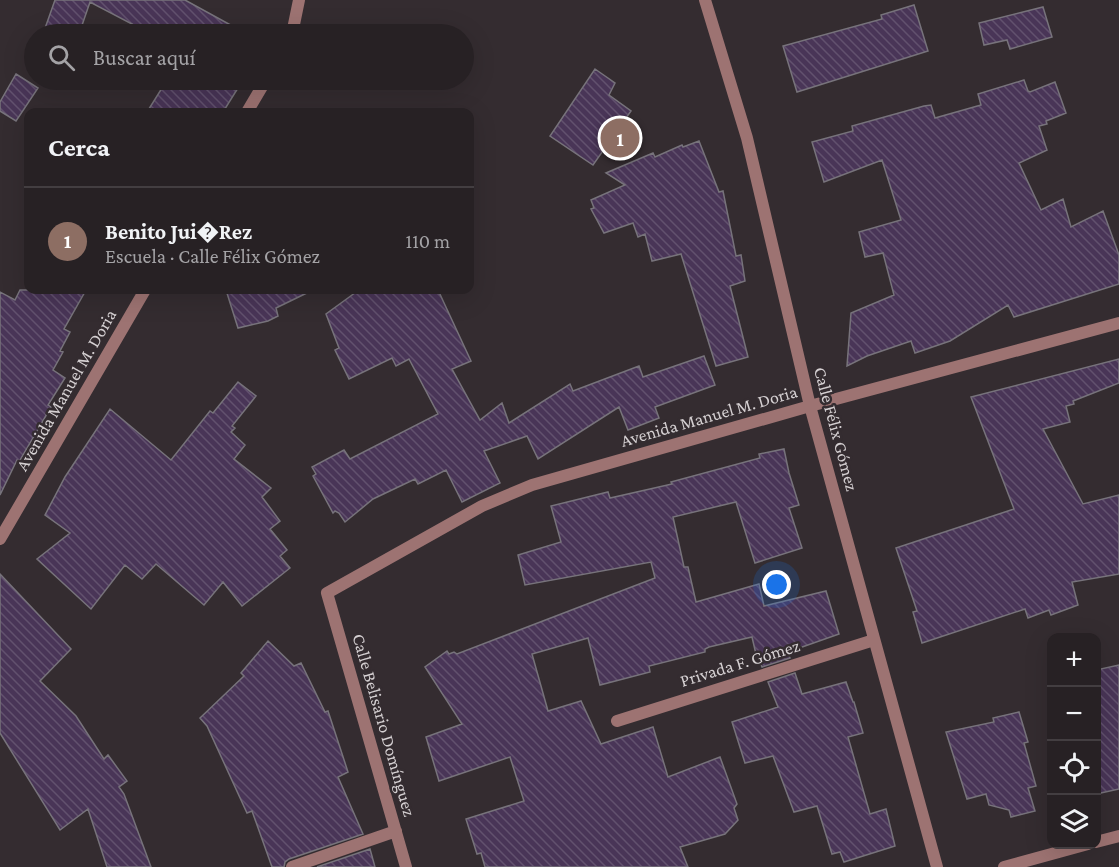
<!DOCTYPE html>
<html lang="es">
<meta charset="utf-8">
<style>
:root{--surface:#272124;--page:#2f292c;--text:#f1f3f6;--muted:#a4a3a6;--line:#433e41;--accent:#b45309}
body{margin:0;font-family:"Crimson Pro",serif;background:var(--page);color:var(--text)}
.controls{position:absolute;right:18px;bottom:18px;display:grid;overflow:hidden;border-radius:12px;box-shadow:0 6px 24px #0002}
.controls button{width:54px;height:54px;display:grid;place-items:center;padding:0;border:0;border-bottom:2px solid var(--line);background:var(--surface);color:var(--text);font:30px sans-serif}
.you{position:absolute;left:777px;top:585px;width:21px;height:21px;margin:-15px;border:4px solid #fff;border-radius:50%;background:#1a73e8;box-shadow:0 0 0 9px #1a73e833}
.badge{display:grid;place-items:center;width:39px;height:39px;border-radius:50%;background:var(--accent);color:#fff;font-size:20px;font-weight:700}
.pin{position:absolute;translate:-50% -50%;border:3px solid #fff;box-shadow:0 2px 6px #0006}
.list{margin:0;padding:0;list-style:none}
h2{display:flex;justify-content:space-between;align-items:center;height:78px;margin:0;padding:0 24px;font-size:26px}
h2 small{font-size:20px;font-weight:400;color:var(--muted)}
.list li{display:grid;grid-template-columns:39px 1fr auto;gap:18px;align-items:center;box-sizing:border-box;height:108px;padding:0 24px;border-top:2px solid var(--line)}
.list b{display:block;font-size:22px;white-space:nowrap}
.list p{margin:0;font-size:20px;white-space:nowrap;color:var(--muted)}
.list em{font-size:20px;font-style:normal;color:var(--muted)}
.icon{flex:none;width:33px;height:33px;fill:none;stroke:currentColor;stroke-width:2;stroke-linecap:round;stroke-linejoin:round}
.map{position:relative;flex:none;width:1119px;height:867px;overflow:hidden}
.search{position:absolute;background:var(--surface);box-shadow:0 6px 24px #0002;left:24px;top:24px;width:450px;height:66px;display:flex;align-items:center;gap:15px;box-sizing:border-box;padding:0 21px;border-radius:33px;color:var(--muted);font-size:22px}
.panel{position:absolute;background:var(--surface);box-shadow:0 6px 24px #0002;left:24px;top:108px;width:450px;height:186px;border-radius:12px}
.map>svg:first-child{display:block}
.building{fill:url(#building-back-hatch);stroke:#77737b;stroke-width:1.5}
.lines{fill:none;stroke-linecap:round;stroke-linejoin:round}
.minor{stroke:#9d7372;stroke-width:12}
.tertiary{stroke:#9d7372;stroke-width:12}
.labels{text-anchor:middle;stroke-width:5;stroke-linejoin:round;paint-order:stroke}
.street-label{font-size:18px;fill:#d5d0d2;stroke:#342c30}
</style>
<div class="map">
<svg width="1119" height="867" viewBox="0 0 1119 867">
<defs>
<pattern id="building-back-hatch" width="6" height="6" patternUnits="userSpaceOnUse" patternTransform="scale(1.5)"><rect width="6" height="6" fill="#493557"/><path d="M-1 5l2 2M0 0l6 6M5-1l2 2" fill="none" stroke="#62516e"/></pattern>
</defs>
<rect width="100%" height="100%" fill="#342c30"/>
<path class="building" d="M 55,0 L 185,0 L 247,34 L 151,34 L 90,2 L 79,34 L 43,34 Z
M 914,5 L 928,51 L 797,92 L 783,46 L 882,19 L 881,15 Z
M 1043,7 L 1052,37 L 1010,49 L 1007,40 L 984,45 L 979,23 Z
M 595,69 L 615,83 L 609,95 L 631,111 L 593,165 L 550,136 Z
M 16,74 L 38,88 L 16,121 L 0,111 L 0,102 Z
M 167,80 L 243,80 L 223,112 L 147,112 Z
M 1024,80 L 1028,91 L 1030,92 L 1055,82 L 1066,113 L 1046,121 L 1047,124 L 1039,126 L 1047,150 L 1019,163 L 1041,210 L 1063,199 L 1071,227 L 1103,211 L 1119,255 L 1119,284 L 1014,317 L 1008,305 L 950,341 L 915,353 L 911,341 L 867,356 L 847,366 L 851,313 L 894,295 L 883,253 L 865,257 L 859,232 L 901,220 L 882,160 L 824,182 L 812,142 L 853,131 L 852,126 L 924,106 L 931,105 L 935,118 L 981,105 L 978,94 Z
M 699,141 L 719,192 L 723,191 L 736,256 L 741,255 L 745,281 L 730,286 L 748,357 L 716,366 L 681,254 L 652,261 L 645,234 L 638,237 L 633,223 L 604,233 L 591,209 L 594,208 L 591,200 L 625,185 L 606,173 L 653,153 L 655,157 L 682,145 L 683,147 Z
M 20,290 L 86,290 L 64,329 L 70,332 L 60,351 L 63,352 L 53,370 L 65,378 L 48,405 L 51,407 L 19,462 L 17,460 L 0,495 L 0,292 L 15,300 Z
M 226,290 L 313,290 L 276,308 L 278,316 L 268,321 L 238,328 Z
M 359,290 L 438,290 L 471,361 L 452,369 L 480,420 L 502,403 L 509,423 L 570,384 L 573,391 L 639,366 L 643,377 L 704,356 L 715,385 L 655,407 L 659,418 L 628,430 L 619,407 L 538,459 L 527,436 L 484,451 L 500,483 L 462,502 L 446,470 L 418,484 L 415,479 L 373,499 L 345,522 L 339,513 L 335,511 L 333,513 L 313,476 L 316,474 L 312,467 L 344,450 L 350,459 L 438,414 L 409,359 L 396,366 L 392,358 L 349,379 L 335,350 L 339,348 L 326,314 Z
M 1119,359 L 1119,383 L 1073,401 L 1074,404 L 1066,406 L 1070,422 L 1043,429 L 1083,504 L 1119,495 L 1119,574 L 1072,582 L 1078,605 L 1051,615 L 1049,610 L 1028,618 L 1025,609 L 922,643 L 913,612 L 917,611 L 896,548 L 1014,509 L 971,397 Z
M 238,382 L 256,396 L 232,426 L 235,428 L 231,432 L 245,445 L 234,459 L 271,488 L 262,497 L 280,521 L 270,529 L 287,550 L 280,556 L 290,568 L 242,606 L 223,582 L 204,605 L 156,564 L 142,579 L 125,565 L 91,609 L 37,559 L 70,533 L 45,515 L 65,477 L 110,409 L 171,460 L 210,411 L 213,413 Z
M 784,449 L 789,473 L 799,505 L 789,508 L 802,548 L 755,563 L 736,502 L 673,517 L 684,567 L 688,567 L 696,602 L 759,584 L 764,606 L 826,591 L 839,634 L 788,652 L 790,658 L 762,667 L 760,662 L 758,663 L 752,637 L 709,647 L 705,649 L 705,652 L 649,666 L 650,672 L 600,685 L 588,638 L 532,654 L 548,711 L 581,701 L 601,744 L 653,727 L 668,777 L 720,757 L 737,804 L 734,808 L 738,820 L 725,834 L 680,847 L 688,867 L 485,867 L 481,853 L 477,854 L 466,819 L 524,801 L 510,757 L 439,781 L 426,737 L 462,724 L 425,667 L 447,651 L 449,654 L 454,652 L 457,654 L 655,578 L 651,562 L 525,585 L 518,555 L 561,542 L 551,506 L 608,492 L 610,498 L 672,484 L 671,482 L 760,458 L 759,454 Z
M 0,574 L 71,649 L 40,681 L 76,716 L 104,759 L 108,755 L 127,781 L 119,787 L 124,794 L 151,867 L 107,867 L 88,809 L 60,830 L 0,733 Z
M 268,641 L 294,666 L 301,663 L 325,712 L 328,711 L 348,772 L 338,777 L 363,834 L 289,859 L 285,862 L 284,867 L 272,867 L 252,811 L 247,813 L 207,726 L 200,718 L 244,676 L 241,673 Z
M 1119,665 L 1119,789 L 1096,794 L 1096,670 Z
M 795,673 L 802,694 L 846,682 L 853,702 L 854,702 L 863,733 L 848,737 L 870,814 L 886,809 L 895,846 L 844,862 L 840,852 L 832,854 L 817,806 L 794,812 L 773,756 L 745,763 L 732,722 L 778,707 L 768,682 Z
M 1019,712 L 1028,742 L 1024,743 L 1036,786 L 1028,788 L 1035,811 L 1011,817 L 1009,810 L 989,805 L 986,794 L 967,799 L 946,732 L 994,722 L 993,718 Z
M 370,849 L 375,867 L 317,867 Z"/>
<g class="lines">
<path class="minor" d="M 705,0 L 747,138 L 810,406 L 937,867
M 292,34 L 299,0
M 247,112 L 266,80
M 0,539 L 145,290
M 617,721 L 874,640
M 292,867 L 396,831
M 406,867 L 327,593 L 482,506 L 532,485 L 810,406 L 1119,323"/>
<path class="tertiary" d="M 1096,842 L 1119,836
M 1004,867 L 1088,844"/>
</g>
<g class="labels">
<g class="street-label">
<text transform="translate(66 390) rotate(-60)" y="6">Avenida Manuel M. Doria</text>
<text transform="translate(709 416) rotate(-16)" y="6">Avenida Manuel M. Doria</text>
<text transform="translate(836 429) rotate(75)" y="6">Calle Félix Gómez</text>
<text transform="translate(740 663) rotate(-17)" y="6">Privada F. Gómez</text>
<text transform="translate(384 725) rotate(74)" y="6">Calle Belisario Domínguez</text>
</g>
</g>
</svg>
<div class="controls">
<button>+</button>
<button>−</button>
<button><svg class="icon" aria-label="locate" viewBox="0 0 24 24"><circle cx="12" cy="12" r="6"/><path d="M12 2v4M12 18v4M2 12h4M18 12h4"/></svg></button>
<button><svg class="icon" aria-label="layers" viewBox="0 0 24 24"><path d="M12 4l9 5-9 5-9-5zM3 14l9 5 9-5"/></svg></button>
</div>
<div class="you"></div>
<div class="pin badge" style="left:620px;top:138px;background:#8d6e63">1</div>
<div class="search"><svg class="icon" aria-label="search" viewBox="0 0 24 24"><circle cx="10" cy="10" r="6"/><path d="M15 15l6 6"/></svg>Buscar aquí</div>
<section class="panel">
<h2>Cerca<small></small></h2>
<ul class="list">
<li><span class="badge" style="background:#8d6e63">1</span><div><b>Benito Jui�Rez</b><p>Escuela · Calle Félix Gómez</p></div><em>110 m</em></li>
</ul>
</section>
</div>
